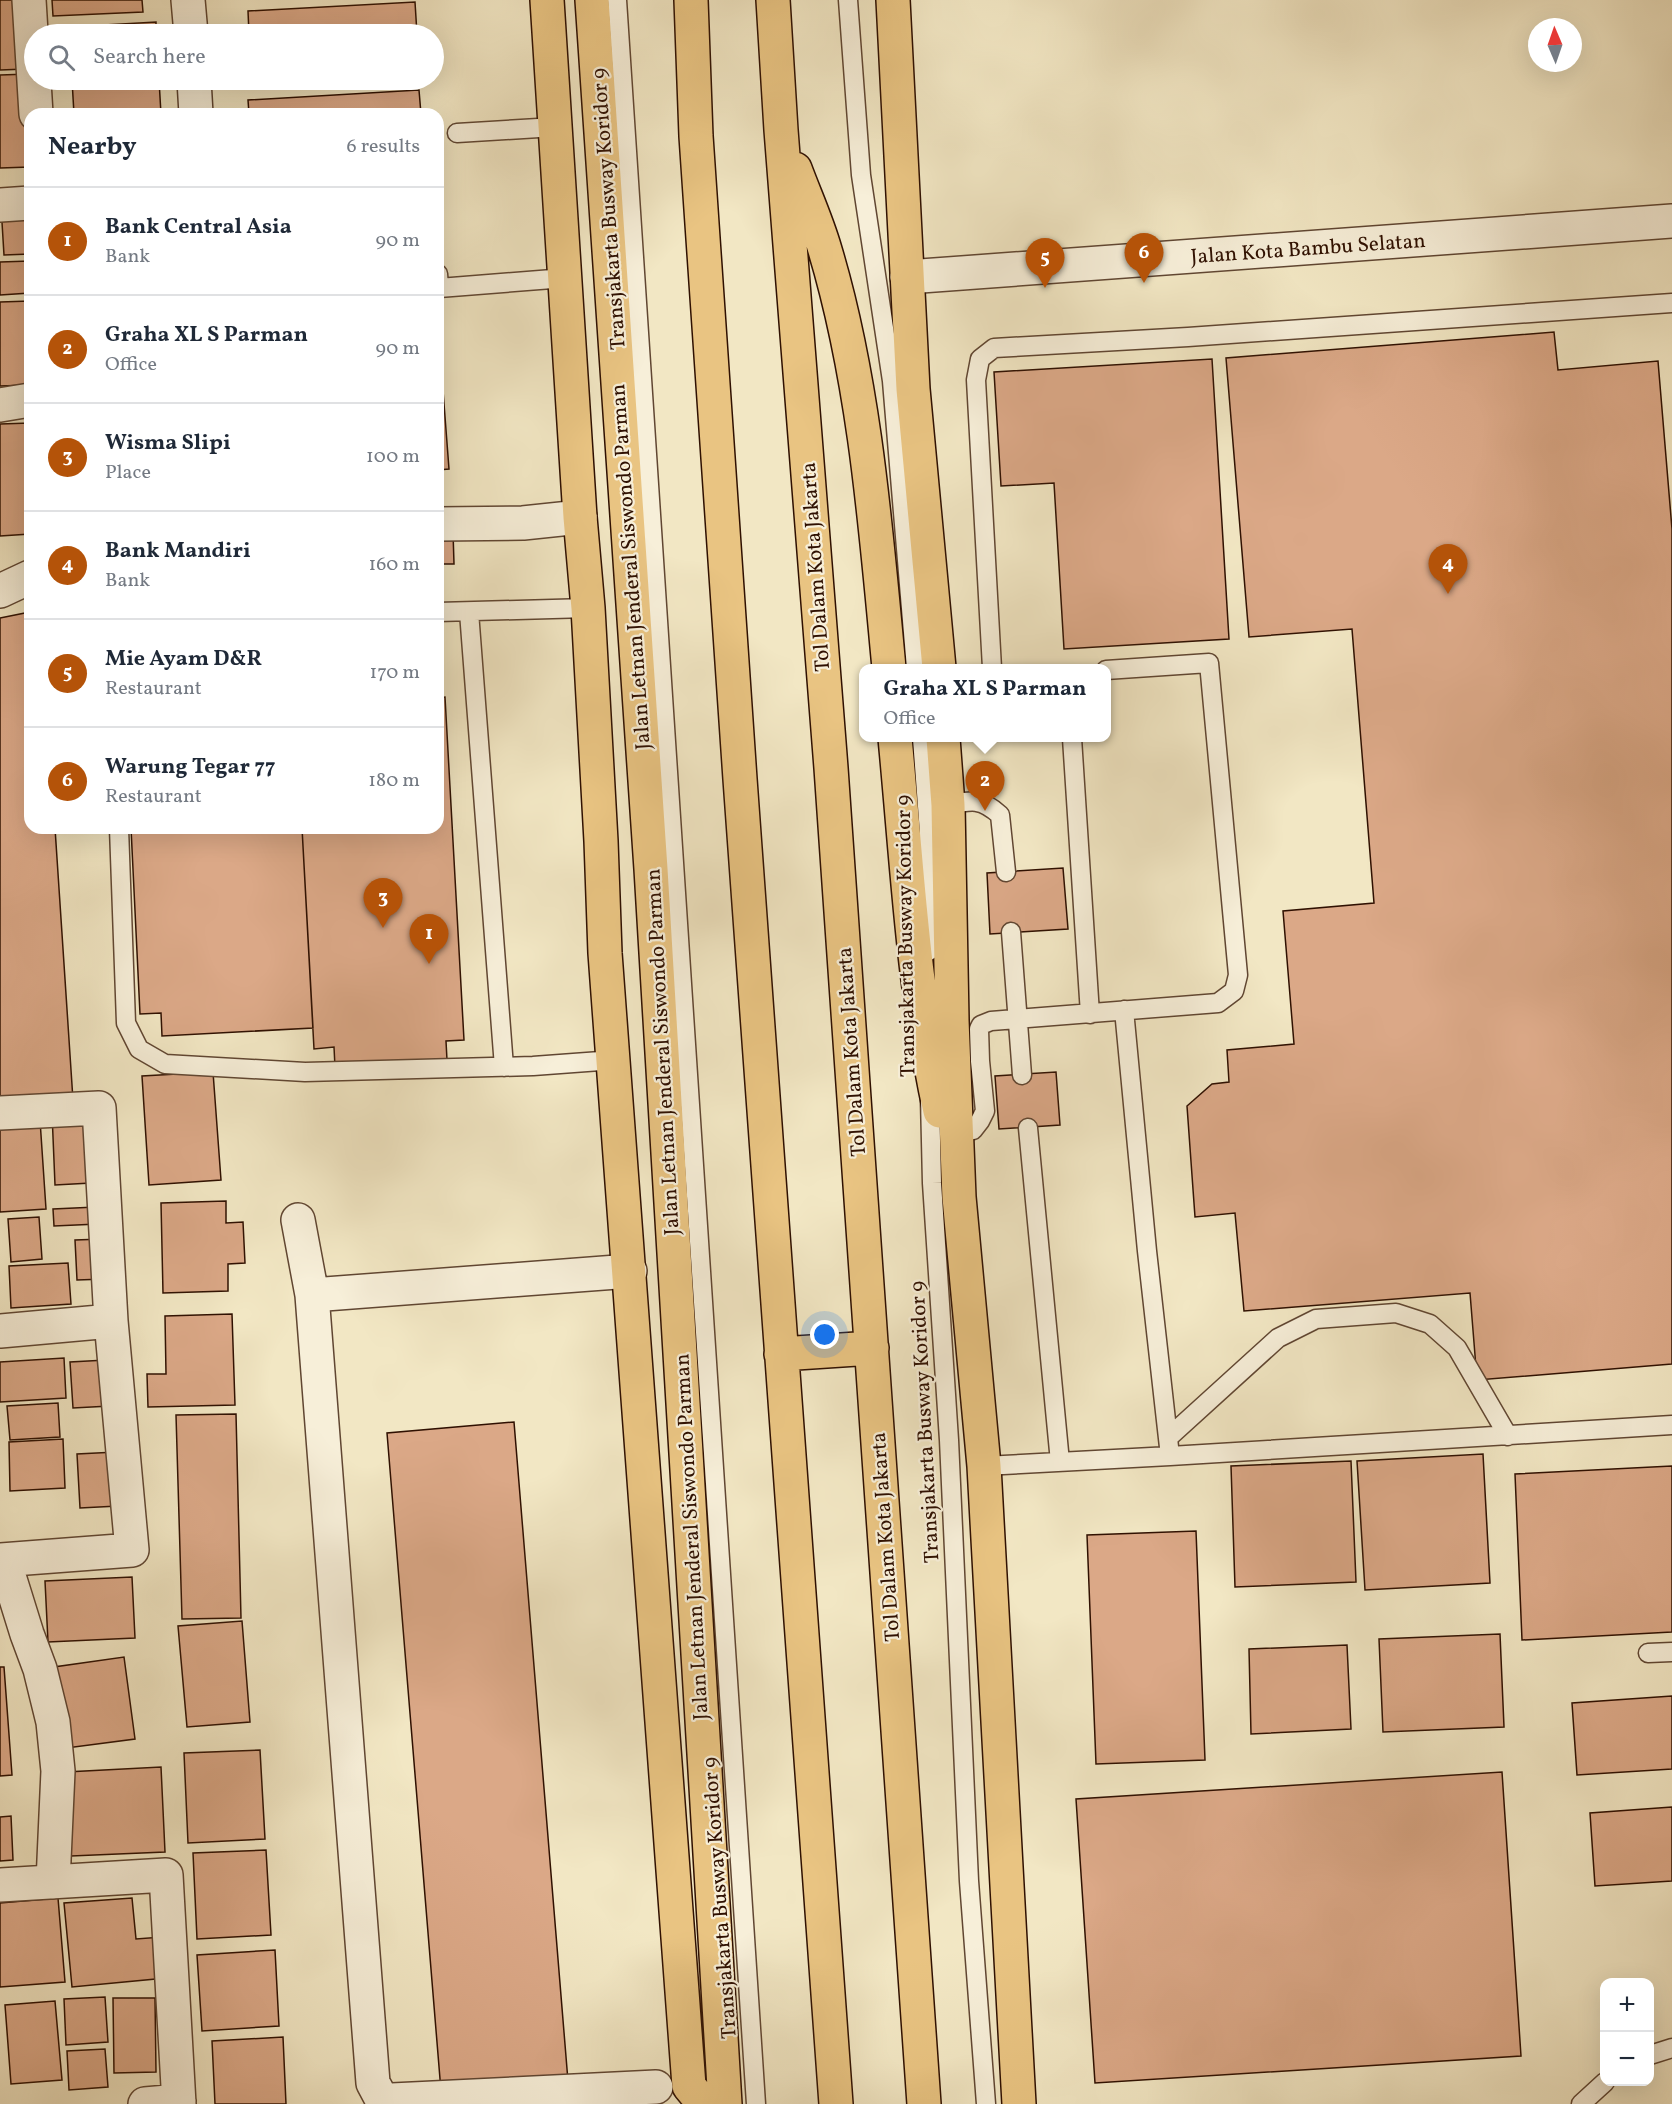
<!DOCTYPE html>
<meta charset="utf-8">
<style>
:root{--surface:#fff;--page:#f6f6f7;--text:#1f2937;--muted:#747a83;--line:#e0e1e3;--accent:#b45309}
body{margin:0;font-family:Vollkorn,serif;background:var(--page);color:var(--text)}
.controls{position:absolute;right:18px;bottom:18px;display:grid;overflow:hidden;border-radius:12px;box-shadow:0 6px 24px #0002}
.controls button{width:54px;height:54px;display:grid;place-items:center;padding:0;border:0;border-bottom:2px solid var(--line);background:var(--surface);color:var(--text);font:30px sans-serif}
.compass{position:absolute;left:1528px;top:18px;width:54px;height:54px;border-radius:50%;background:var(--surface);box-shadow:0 6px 24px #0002;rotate:358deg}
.you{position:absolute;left:825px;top:1335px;width:21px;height:21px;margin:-15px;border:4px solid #fff;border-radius:50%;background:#1a73e8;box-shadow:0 0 0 9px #1a73e833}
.badge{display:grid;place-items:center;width:39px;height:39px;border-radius:50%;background:var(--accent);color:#fff;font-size:20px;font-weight:700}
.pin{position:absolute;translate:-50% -50px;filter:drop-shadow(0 2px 3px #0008)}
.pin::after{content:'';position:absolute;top:32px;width:21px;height:18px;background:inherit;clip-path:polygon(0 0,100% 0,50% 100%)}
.popup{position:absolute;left:859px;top:664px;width:252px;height:78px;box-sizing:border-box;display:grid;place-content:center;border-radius:12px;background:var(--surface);filter:drop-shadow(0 2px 4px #0005);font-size:20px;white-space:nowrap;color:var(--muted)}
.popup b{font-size:22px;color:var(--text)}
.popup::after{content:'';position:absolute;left:50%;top:100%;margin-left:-12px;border:12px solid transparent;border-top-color:var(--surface)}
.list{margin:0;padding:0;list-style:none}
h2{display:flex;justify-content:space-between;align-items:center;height:78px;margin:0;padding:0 24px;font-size:26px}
h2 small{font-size:20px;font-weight:400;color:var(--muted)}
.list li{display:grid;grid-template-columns:39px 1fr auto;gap:18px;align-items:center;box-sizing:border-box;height:108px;padding:0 24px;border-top:2px solid var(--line)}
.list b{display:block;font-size:22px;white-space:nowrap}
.list p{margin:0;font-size:20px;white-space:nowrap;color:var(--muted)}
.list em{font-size:20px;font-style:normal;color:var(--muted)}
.icon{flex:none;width:33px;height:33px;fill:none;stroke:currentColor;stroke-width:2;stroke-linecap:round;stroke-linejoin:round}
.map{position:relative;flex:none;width:1672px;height:2104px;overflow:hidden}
.search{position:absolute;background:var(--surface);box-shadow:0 6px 24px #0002;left:24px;top:24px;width:420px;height:66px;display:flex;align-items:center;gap:15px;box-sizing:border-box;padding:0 21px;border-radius:33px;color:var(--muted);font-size:22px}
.panel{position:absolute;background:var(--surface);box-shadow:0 6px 24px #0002;left:24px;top:108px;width:420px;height:726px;border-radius:18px}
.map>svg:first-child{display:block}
.building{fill:#dba887;stroke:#2f1001;stroke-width:1.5}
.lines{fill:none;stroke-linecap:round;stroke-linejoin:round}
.lane-casing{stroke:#604632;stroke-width:21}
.street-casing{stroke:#604632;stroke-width:36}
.highway-casing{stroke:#2f1001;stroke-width:36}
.lane{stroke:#f7efd9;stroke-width:18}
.street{stroke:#f7efd9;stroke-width:33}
.highway{stroke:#e9c482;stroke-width:33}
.labels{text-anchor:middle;stroke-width:4.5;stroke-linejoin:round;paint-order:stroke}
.street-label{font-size:21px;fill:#2f1001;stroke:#f7efd9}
</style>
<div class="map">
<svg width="1672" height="2104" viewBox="0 0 1672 2104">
<rect width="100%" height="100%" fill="#f2e7c4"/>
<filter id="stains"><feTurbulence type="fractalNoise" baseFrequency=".00333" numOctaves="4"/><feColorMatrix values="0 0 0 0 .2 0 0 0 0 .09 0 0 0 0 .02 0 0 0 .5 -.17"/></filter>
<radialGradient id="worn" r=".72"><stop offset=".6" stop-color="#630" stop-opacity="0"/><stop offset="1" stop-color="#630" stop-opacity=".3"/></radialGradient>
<path class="building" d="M 0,0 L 24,0 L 26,69 L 0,70 Z
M 52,0 L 142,0 L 143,12 L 53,16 Z
M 415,2 L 417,34 L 249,34 L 248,11 Z
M 156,22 L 156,34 L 69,34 L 69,27 Z
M 29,74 L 30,167 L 0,168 L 0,75 Z
M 72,80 L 159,80 L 161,114 L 74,114 Z
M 419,90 L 421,114 L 249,114 L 248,100 Z
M 30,204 L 30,254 L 4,255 L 1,206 Z
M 30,261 L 30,293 L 0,295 L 0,262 Z
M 30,301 L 30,385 L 0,386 L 0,302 Z
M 438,325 L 449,469 L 438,470 Z
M 1554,332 L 1558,370 L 1658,361 L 1672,529 L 1672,1364 L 1477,1380 L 1470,1293 L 1244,1311 L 1235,1213 L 1195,1217 L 1187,1106 L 1212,1084 L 1229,1082 L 1227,1050 L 1294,1044 L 1283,911 L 1374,903 L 1352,629 L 1249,637 L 1226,358 Z
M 1212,359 L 1229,639 L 1064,649 L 1054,483 L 1001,486 L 994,372 Z
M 30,423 L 30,534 L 0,536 L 0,424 Z
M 438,532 L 453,532 L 454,564 L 438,564 Z
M 30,612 L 30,828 L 55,828 L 73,1100 L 0,1102 L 0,618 Z
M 445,697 L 464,1040 L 446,1041 L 447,1060 L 335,1067 L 334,1047 L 314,1049 L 302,828 L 438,828 L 438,698 Z
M 131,828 L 302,828 L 313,1028 L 162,1036 L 161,1013 L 140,1014 Z
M 1063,868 L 1068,929 L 990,934 L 987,873 Z
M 213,1072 L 221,1180 L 149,1185 L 142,1076 Z
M 1056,1072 L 1060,1125 L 999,1129 L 995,1076 Z
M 87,1112 L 91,1183 L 55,1185 L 52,1113 Z
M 40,1120 L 46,1209 L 0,1212 L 0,1123 Z
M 226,1201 L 226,1223 L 243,1222 L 245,1263 L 228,1264 L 228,1291 L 163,1293 L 161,1203 Z
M 96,1207 L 98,1224 L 54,1226 L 53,1209 Z
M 39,1217 L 42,1259 L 11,1262 L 8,1219 Z
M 103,1239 L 105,1279 L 77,1280 L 75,1240 Z
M 68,1263 L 71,1304 L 11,1308 L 9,1266 Z
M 232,1314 L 235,1405 L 148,1407 L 147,1374 L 166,1374 L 165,1316 Z
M 64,1358 L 66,1398 L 0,1402 L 0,1362 Z
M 106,1360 L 110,1406 L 73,1408 L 70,1362 Z
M 58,1403 L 60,1437 L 10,1440 L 7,1406 Z
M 236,1414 L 241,1618 L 182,1619 L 176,1415 Z
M 514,1422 L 568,2081 L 441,2091 L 387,1433 Z
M 63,1439 L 65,1488 L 10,1491 L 9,1442 Z
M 116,1452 L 118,1506 L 80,1508 L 77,1454 Z
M 1483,1454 L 1490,1583 L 1365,1590 L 1357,1461 Z
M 1351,1461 L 1356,1582 L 1235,1587 L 1231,1466 Z
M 1672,1466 L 1672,1632 L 1522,1640 L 1515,1474 Z
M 1196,1531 L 1205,1760 L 1096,1764 L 1087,1535 Z
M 132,1577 L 135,1638 L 48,1642 L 45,1581 Z
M 242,1621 L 250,1722 L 187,1727 L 178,1626 Z
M 1500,1634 L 1504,1727 L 1383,1732 L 1379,1639 Z
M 1347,1645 L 1351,1729 L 1251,1734 L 1249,1649 Z
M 124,1657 L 135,1739 L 59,1749 L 47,1668 Z
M 0,1667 L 4,1667 L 12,1775 L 0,1776 Z
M 1672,1696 L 1672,1769 L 1577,1775 L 1572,1703 Z
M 260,1750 L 265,1839 L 188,1843 L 184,1753 Z
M 161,1767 L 165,1852 L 71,1856 L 66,1772 Z
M 1502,1772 L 1521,2056 L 1095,2083 L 1076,1799 Z
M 1672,1807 L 1672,1881 L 1595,1886 L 1590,1813 Z
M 11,1816 L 13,1860 L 0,1861 L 0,1817 Z
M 266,1850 L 271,1935 L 197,1939 L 193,1853 Z
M 58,1898 L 65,1982 L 0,1987 L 0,1903 Z
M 132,1898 L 136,1939 L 162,1937 L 166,1978 L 72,1987 L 64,1903 Z
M 275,1950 L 279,2026 L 202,2031 L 197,1955 Z
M 105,1997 L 108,2042 L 66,2045 L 64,1999 Z
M 113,1998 L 155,1998 L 156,2072 L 114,2073 Z
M 55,2001 L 62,2080 L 11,2084 L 5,2005 Z
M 283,2037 L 286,2104 L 215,2104 L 212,2041 Z
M 105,2049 L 108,2087 L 69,2090 L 67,2051 Z"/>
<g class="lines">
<g class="lane-casing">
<path id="lane" d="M 617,0 L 756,2104
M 848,0 L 861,175 L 892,381 L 916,668
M 457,133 L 555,127
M 438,274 L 439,288 L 565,278
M 438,612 L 588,608
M 469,612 L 504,1067
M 992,668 L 976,380 L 980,359 L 994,348 L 1188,337 L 1672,303
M 922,738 L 929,833 L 929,951
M 1072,738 L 1090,1014
M 948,805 C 972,800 981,798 1000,815 L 1006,872
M 119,828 L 126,1023 L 139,1049 L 165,1064 L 305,1072 L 533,1066 L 614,1060
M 1011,932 L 1022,1075
M 1124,1010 L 1147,1251 L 1170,1456
M 930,1099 L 932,1183 L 949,1440 L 969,1881 L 986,2104
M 1028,1128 L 1060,1462
M 956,1134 L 973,1130 L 980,1121 L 985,1111 L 980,1061 L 979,1029 L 981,1025 L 991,1021 L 1218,1003 L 1234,991 L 1238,975 L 1209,663 L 1106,670
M 1169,1437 L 1278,1338 L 1316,1319 L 1396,1313 L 1430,1324 L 1457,1348 L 1508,1436
M 984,1466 L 1170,1456 L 1672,1425
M 1648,1653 L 1672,1652
M 1650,2055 L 1672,2048
M 1581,2104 L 1605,2082"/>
</g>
<g class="street-casing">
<path id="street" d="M 29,0 L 36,114
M 188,0 L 191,34
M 194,80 L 196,114
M 0,205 L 30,203
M 907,277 L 1672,221
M 0,405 L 30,400
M 438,524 L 523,523 L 580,517
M 0,591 L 30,577
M 0,1113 L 99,1108 L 111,1321 L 132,1550 L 0,1560
M 298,1220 L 312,1295 L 630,1271
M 312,1295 L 373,2083 L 381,2098 L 392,2100 L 656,2087
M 0,1331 L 111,1321
M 4,1560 L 27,1634 L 40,1669 L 53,1722 L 58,1771 L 53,1882
M 0,1885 L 166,1875 L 179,2104
M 145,2104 L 179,2101"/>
</g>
<g class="highway-casing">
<path id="highway" d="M 547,0 L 580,517 L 588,608 L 601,841 L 605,953 L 689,2086 L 704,2104
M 592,0 L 651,869 L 725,2104
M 691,0 L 696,136 L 740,779 L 836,2104
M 773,0 L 781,130 L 831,768 L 924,2104
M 893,0 L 913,389 L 939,668
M 795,169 C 805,196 817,222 825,250 C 865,383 876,531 889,668
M 895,738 C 907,862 913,989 940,1111
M 943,738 L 948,805 L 952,1020 L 959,1197 L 984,1466 L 1019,2104
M 781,1354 L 872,1348"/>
</g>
<use href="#lane" class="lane"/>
<use href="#street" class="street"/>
<use href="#highway" class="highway"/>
</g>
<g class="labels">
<g class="street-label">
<text transform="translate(608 209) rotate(-94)" y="7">Transjakarta Busway Koridor 9</text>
<text transform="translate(1308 248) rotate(-4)" y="7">Jalan Kota Bambu Selatan</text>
<text transform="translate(630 567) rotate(-94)" y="7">Jalan Letnan Jenderal Siswondo Parman</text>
<text transform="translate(815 567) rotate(-94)" y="7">Tol Dalam Kota Jakarta</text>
<text transform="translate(905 936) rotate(-91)" y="7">Transjakarta Busway Koridor 9</text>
<text transform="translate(662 1052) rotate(-93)" y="7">Jalan Letnan Jenderal Siswondo Parman</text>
<text transform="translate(851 1052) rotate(-94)" y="7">Tol Dalam Kota Jakarta</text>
<text transform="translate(924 1422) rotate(-93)" y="7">Transjakarta Busway Koridor 9</text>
<text transform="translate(691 1537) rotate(-93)" y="7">Jalan Letnan Jenderal Siswondo Parman</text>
<text transform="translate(885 1537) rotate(-94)" y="7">Tol Dalam Kota Jakarta</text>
<text transform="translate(719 1898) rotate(-94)" y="7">Transjakarta Busway Koridor 9</text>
</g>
</g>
<rect width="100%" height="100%" filter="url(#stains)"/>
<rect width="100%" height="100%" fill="url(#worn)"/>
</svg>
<div class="controls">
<button>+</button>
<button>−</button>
</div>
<svg class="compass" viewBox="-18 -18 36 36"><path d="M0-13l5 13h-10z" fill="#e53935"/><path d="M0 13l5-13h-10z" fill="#747a83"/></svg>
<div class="you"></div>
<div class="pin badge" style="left:429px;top:964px">1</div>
<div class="pin badge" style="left:985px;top:811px">2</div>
<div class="popup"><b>Graha XL S Parman</b>Office</div>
<div class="pin badge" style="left:383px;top:928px">3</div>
<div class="pin badge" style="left:1448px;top:594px">4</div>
<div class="pin badge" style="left:1045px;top:288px">5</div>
<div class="pin badge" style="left:1144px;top:283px">6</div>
<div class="search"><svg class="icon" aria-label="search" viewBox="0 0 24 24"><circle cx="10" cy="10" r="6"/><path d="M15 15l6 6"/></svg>Search here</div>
<section class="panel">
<h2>Nearby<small>6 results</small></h2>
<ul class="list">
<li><span class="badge">1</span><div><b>Bank Central Asia</b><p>Bank</p></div><em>90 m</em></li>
<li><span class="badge">2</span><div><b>Graha XL S Parman</b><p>Office</p></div><em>90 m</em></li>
<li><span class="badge">3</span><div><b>Wisma Slipi</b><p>Place</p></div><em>100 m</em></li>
<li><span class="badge">4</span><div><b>Bank Mandiri</b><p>Bank</p></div><em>160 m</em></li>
<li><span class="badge">5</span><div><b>Mie Ayam D&amp;R</b><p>Restaurant</p></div><em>170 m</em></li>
<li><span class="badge">6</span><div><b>Warung Tegar 77</b><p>Restaurant</p></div><em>180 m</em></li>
</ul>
</section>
</div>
